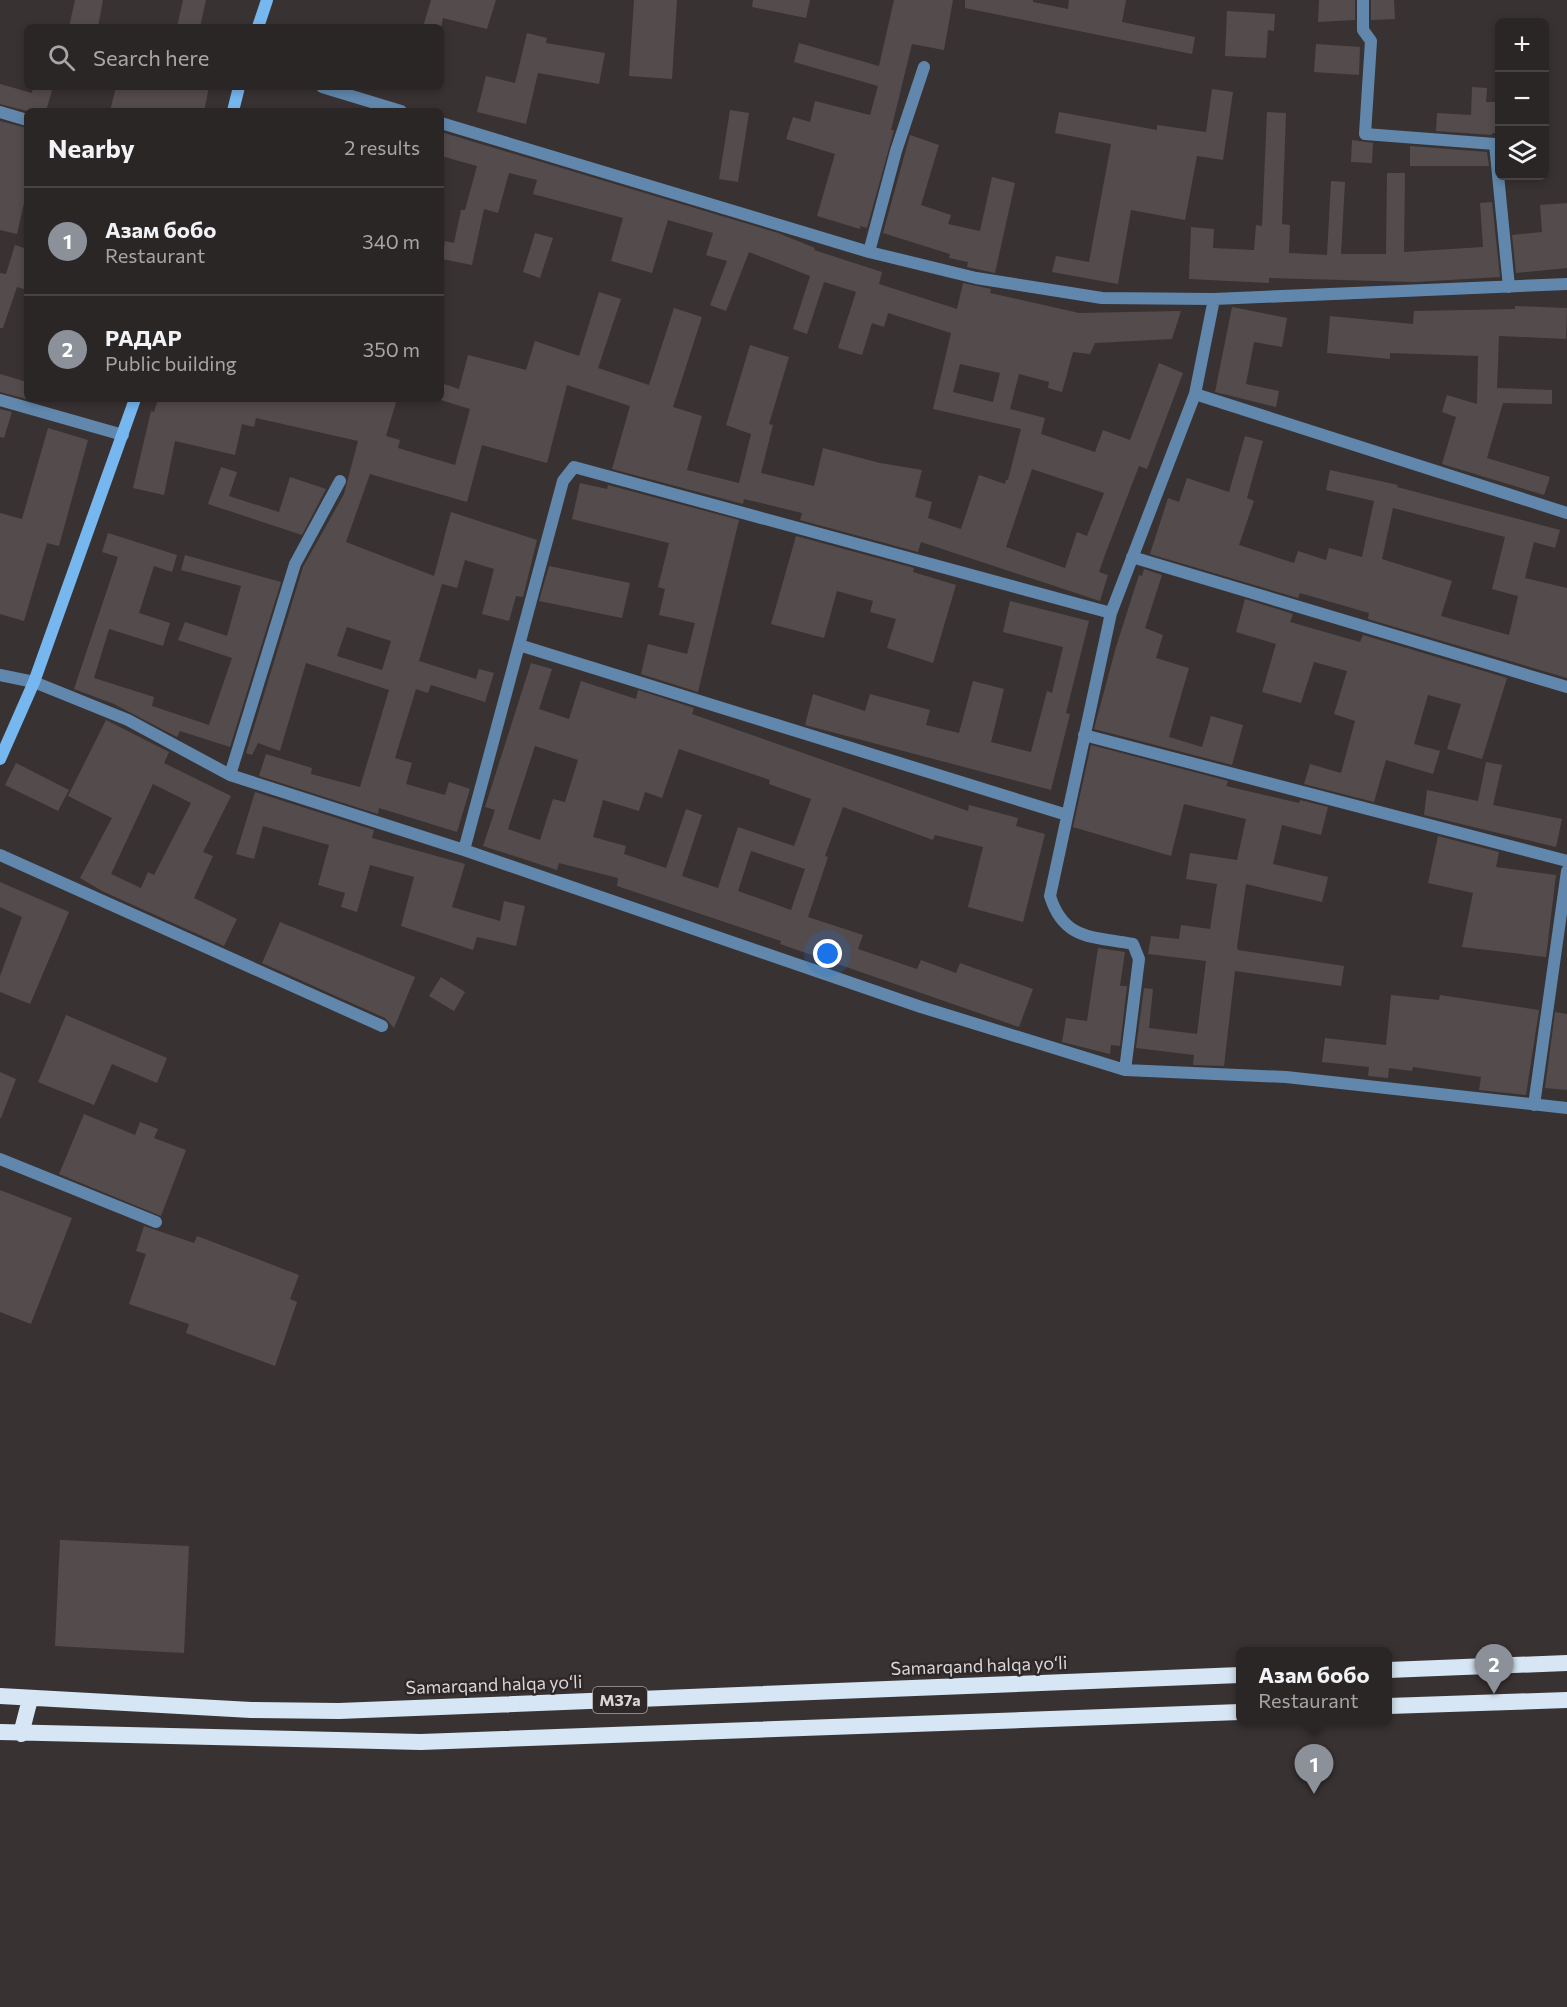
<!DOCTYPE html>
<meta charset="utf-8">
<style>
:root{--surface:#2b2626;--page:#332e2e;--text:#f1f3f6;--muted:#a6a5a7;--line:#474343;--accent:#8c9099}
body{margin:0;font-family:Commissioner,sans-serif;background:var(--page);color:var(--text)}
.controls{position:absolute;right:18px;top:18px;display:grid;overflow:hidden;border-radius:9px;box-shadow:0 3px 9px #0003}
.controls button{width:54px;height:54px;display:grid;place-items:center;padding:0;border:0;border-bottom:2px solid var(--line);background:var(--surface);color:var(--text);font:30px sans-serif}
.you{position:absolute;left:828px;top:954px;width:21px;height:21px;margin:-15px;border:4px solid #fff;border-radius:50%;background:#1a73e8;box-shadow:0 0 0 9px #1a73e833}
.badge{display:grid;place-items:center;width:39px;height:39px;border-radius:50%;background:var(--accent);color:#fff;font-size:20px;font-weight:700}
.pin{position:absolute;translate:-50% -50px;filter:drop-shadow(0 2px 3px #0008)}
.pin::after{content:'';position:absolute;top:32px;width:21px;height:18px;background:inherit;clip-path:polygon(0 0,100% 0,50% 100%)}
.popup{position:absolute;left:1236px;top:1647px;width:156px;height:78px;box-sizing:border-box;display:grid;place-content:center;border-radius:9px;background:var(--surface);filter:drop-shadow(0 2px 4px #0005);font-size:20px;white-space:nowrap;color:var(--muted)}
.popup b{font-size:22px;color:var(--text)}
.popup::after{content:'';position:absolute;left:50%;top:100%;margin-left:-12px;border:12px solid transparent;border-top-color:var(--surface)}
.list{margin:0;padding:0;list-style:none}
h2{display:flex;justify-content:space-between;align-items:center;height:78px;margin:0;padding:0 24px;font-size:26px}
h2 small{font-size:20px;font-weight:400;color:var(--muted)}
.list li{display:grid;grid-template-columns:39px 1fr auto;gap:18px;align-items:center;box-sizing:border-box;height:108px;padding:0 24px;border-top:2px solid var(--line)}
.list b{display:block;font-size:22px;white-space:nowrap}
.list p{margin:0;font-size:20px;white-space:nowrap;color:var(--muted)}
.list em{font-size:20px;font-style:normal;color:var(--muted)}
.icon{flex:none;width:33px;height:33px;fill:none;stroke:currentColor;stroke-width:2;stroke-linecap:round;stroke-linejoin:round}
.map{position:relative;flex:none;width:1567px;height:2007px;overflow:hidden}
.search{position:absolute;background:var(--surface);box-shadow:0 3px 9px #0003;left:24px;top:24px;width:420px;height:66px;display:flex;align-items:center;gap:15px;box-sizing:border-box;padding:0 21px;border-radius:9px;color:var(--muted);font-size:22px}
.panel{position:absolute;background:var(--surface);box-shadow:0 3px 9px #0003;left:24px;top:108px;width:420px;height:294px;border-radius:9px}
.map>svg:first-child{display:block}
.building{fill:#544b4c;fill-rule:evenodd}
.lines{fill:none;stroke-linecap:round;stroke-linejoin:round}
.minor{stroke:#6188ac;stroke-width:12}
.secondary{stroke:#77b7f0;stroke-width:12}
.trunk{stroke:#d6e6f4;stroke-width:16}
.labels{text-anchor:middle;stroke-width:5;stroke-linejoin:round;paint-order:stroke}
.shield{fill:#2f2829;stroke:#a7a2a3;stroke-width:1.5}
.shield-label{font-size:16px;font-weight:bold;fill:#dbd6d7}
.street-label{font-size:18px;fill:#dbd6d7;stroke:#2f2829}
</style>
<div class="map">
<svg width="1567" height="2007" viewBox="0 0 1567 2007">
<rect width="100%" height="100%" fill="#393233"/>
<path class="building" d="M 75,0 L 103,0 L 98,27 L 69,27 Z
M 183,0 L 206,0 L 200,27 L 177,27 Z
M 431,0 L 496,0 L 487,29 L 443,18 L 441,27 L 423,27 Z
M 634,0 L 677,0 L 672,79 L 629,76 Z
M 753,0 L 810,0 L 806,18 L 752,7 Z
M 894,0 L 953,0 L 944,50 L 912,44 L 891,130 L 894,130 L 867,228 L 860,226 L 860,229 L 817,216 L 835,154 L 786,139 L 793,117 L 810,122 L 815,101 L 870,115 L 878,86 L 794,62 L 799,43 L 879,66 Z
M 965,0 L 1033,0 L 1033,2 L 1068,9 L 1069,0 L 1126,0 L 1122,22 L 1195,37 L 1192,54 L 965,8 Z
M 1319,0 L 1355,0 L 1355,20 L 1318,22 Z
M 1371,0 L 1394,0 L 1395,19 L 1371,20 Z
M 1227,11 L 1275,14 L 1274,31 L 1268,30 L 1266,58 L 1225,56 Z
M 527,33 L 547,38 L 546,43 L 605,53 L 599,84 L 538,73 L 526,124 L 477,112 L 486,76 L 515,83 Z
M 1316,44 L 1360,47 L 1359,75 L 1314,72 Z
M 0,84 L 32,93 L 33,87 L 53,87 L 46,111 L 27,111 L 0,104 Z
M 116,87 L 209,87 L 204,111 L 110,111 Z
M 1472,87 L 1487,88 L 1486,102 L 1500,102 L 1500,133 L 1492,133 L 1492,135 L 1436,131 L 1437,113 L 1471,115 Z
M 1212,89 L 1233,92 L 1223,160 L 1197,156 L 1185,220 L 1131,210 L 1118,284 L 1052,272 L 1056,256 L 1089,262 L 1111,144 L 1055,133 L 1059,112 L 1157,130 L 1157,125 L 1206,132 Z
M 730,110 L 749,113 L 738,182 L 719,179 Z
M 1267,112 L 1286,113 L 1282,224 L 1290,225 L 1289,253 L 1327,255 L 1331,181 L 1345,182 L 1341,254 L 1386,254 L 1387,173 L 1405,173 L 1404,252 L 1483,247 L 1480,203 L 1492,202 L 1500,277 L 1415,282 L 1269,278 L 1269,283 L 1189,279 L 1191,227 L 1214,229 L 1213,248 L 1254,250 L 1256,225 L 1262,226 Z
M 0,121 L 27,128 L 27,190 L 17,234 L 0,230 Z
M 441,132 L 778,233 L 815,248 L 814,250 L 882,272 L 879,284 L 957,309 L 963,283 L 991,289 L 990,293 L 1079,313 L 1181,311 L 1172,339 L 1095,343 L 1090,354 L 1073,352 L 1062,392 L 1048,388 L 1049,382 L 1019,374 L 1010,409 L 1045,418 L 1041,434 L 1095,452 L 1103,430 L 1130,440 L 1159,363 L 1183,373 L 1147,469 L 1139,466 L 1106,552 L 1099,572 L 1108,575 L 1100,601 L 921,542 L 918,552 L 800,520 L 802,513 L 744,499 L 743,504 L 612,469 L 630,406 L 567,385 L 547,463 L 482,445 L 467,502 L 370,474 L 346,542 L 434,576 L 451,512 L 537,540 L 523,597 L 516,596 L 509,621 L 482,614 L 494,569 L 465,560 L 457,588 L 442,584 L 419,661 L 476,679 L 479,669 L 494,673 L 485,702 L 431,685 L 428,693 L 416,689 L 395,758 L 412,763 L 406,784 L 445,795 L 449,782 L 470,789 L 457,832 L 379,808 L 378,814 L 259,776 L 266,754 L 312,768 L 311,774 L 360,787 L 389,690 L 306,663 L 280,751 L 258,743 L 252,755 L 246,753 L 303,567 L 344,494 L 358,441 L 256,418 L 254,427 L 242,424 L 235,455 L 175,441 L 164,495 L 133,488 L 151,411 L 154,412 L 158,399 L 397,399 L 386,436 L 400,440 L 398,448 L 455,465 L 470,409 L 441,400 L 441,383 L 459,389 L 468,355 L 526,370 L 535,341 L 579,356 L 599,292 L 621,299 L 598,368 L 649,385 L 674,308 L 702,317 L 673,407 L 702,416 L 687,470 L 739,483 L 751,434 L 726,425 L 750,345 L 789,357 L 769,424 L 773,425 L 761,473 L 814,486 L 823,448 L 880,463 L 922,470 L 915,497 L 932,502 L 928,518 L 961,529 L 979,475 L 1005,484 L 1006,480 L 1008,480 L 1021,429 L 933,409 L 951,333 L 888,313 L 884,327 L 872,323 L 862,355 L 838,348 L 856,292 L 824,282 L 807,334 L 793,329 L 810,276 L 749,252 L 726,311 L 710,305 L 727,261 L 706,255 L 713,233 L 668,220 L 652,273 L 611,261 L 623,218 L 533,194 L 537,180 L 509,173 L 498,213 L 484,209 L 472,265 L 442,259 L 445,241 L 454,243 L 461,210 L 465,210 L 477,166 L 441,156 ZM 960,364 L 1000,373 L 993,402 L 953,392 ZM 1032,469 L 1104,493 L 1087,536 L 1077,532 L 1065,568 L 1006,547 ZM 347,627 L 391,641 L 382,670 L 337,656 Z
M 910,135 L 939,145 L 921,205 L 951,215 L 948,224 L 980,231 L 992,177 L 1015,183 L 995,273 L 967,267 L 968,262 L 949,258 L 950,254 L 883,233 Z
M 1352,140 L 1373,143 L 1372,163 L 1351,162 Z
M 1410,146 L 1487,152 L 1489,166 L 1410,166 Z
M 1567,203 L 1567,268 L 1516,273 L 1512,235 L 1542,232 L 1540,205 Z
M 535,233 L 553,238 L 540,278 L 523,272 Z
M 15,245 L 27,249 L 27,290 L 17,287 L 3,328 L 0,328 L 0,273 L 6,274 Z
M 1515,306 L 1567,308 L 1566,339 L 1499,336 L 1497,388 L 1552,390 L 1552,404 L 1503,403 L 1487,458 L 1550,477 L 1544,495 L 1442,464 L 1456,417 L 1442,412 L 1447,395 L 1477,404 L 1478,356 L 1390,353 L 1390,359 L 1327,353 L 1330,316 L 1413,324 L 1414,311 L 1515,309 Z
M 1232,307 L 1287,318 L 1282,347 L 1254,342 L 1246,384 L 1279,391 L 1276,407 L 1215,392 Z
M 0,374 L 27,382 L 27,399 L 0,392 Z
M 0,409 L 12,412 L 4,438 L 0,437 Z
M 48,428 L 88,440 L 59,546 L 47,543 L 24,621 L 0,614 L 0,513 L 22,519 Z
M 1245,436 L 1263,441 L 1247,498 L 1254,501 L 1239,545 L 1294,563 L 1298,551 L 1326,560 L 1329,548 L 1362,557 L 1374,501 L 1326,490 L 1330,470 L 1398,485 L 1397,487 L 1560,530 L 1555,548 L 1534,542 L 1525,578 L 1567,588 L 1567,678 L 1368,619 L 1369,613 L 1300,593 L 1298,598 L 1150,554 L 1168,498 L 1179,502 L 1187,478 L 1229,492 ZM 1393,508 L 1505,537 L 1492,589 L 1518,596 L 1509,635 L 1441,616 L 1452,581 L 1382,559 Z
M 221,467 L 237,472 L 229,496 L 279,512 L 290,477 L 326,489 L 302,535 L 208,504 Z
M 580,483 L 607,489 L 608,485 L 739,520 L 698,692 L 641,674 L 648,644 L 687,654 L 695,623 L 659,615 L 665,589 L 658,587 L 669,543 L 572,519 Z
M 108,533 L 177,555 L 172,572 L 154,566 L 139,613 L 170,623 L 163,646 L 109,629 L 94,678 L 154,697 L 152,706 L 209,725 L 232,658 L 178,640 L 185,622 L 227,636 L 241,586 L 181,570 L 185,555 L 281,582 L 230,747 L 180,731 L 177,737 L 114,704 L 74,689 L 118,557 L 102,552 Z
M 796,536 L 914,568 L 913,572 L 956,585 L 933,663 L 887,648 L 896,619 L 870,612 L 873,601 L 837,591 L 824,638 L 771,624 Z
M 549,566 L 630,583 L 622,618 L 539,601 Z
M 1144,569 L 1162,575 L 1145,628 L 1163,635 L 1156,658 L 1189,668 L 1169,737 L 1202,747 L 1211,716 L 1243,725 L 1232,765 L 1094,729 L 1116,647 L 1139,575 L 1142,576 Z
M 1245,599 L 1293,614 L 1290,622 L 1360,642 L 1363,635 L 1507,678 L 1482,759 L 1447,749 L 1461,704 L 1428,695 L 1414,744 L 1440,751 L 1433,774 L 1386,760 L 1374,802 L 1304,784 L 1310,764 L 1341,773 L 1355,721 L 1334,714 L 1347,671 L 1314,662 L 1301,703 L 1262,692 L 1276,644 L 1236,632 Z
M 1010,601 L 1089,621 L 1066,713 L 1070,714 L 1051,790 L 805,725 L 813,694 L 865,711 L 870,694 L 930,710 L 926,725 L 959,733 L 973,681 L 1004,689 L 991,742 L 1031,752 L 1047,691 L 1052,693 L 1063,647 L 1003,632 Z
M 531,663 L 552,669 L 539,709 L 569,719 L 581,681 L 636,699 L 638,690 L 694,708 L 692,714 L 968,811 L 969,805 L 1018,818 L 1016,826 L 1045,834 L 1023,922 L 968,907 L 983,847 L 935,835 L 933,840 L 843,807 L 825,856 L 828,857 L 808,917 L 863,935 L 858,949 L 917,969 L 921,960 L 956,973 L 960,963 L 1033,989 L 1019,1027 L 780,944 L 781,941 L 617,886 L 618,878 L 559,863 L 557,870 L 483,846 L 495,810 L 485,807 ZM 535,746 L 578,760 L 565,802 L 553,799 L 540,840 L 508,829 ZM 679,749 L 770,780 L 769,784 L 811,799 L 794,846 L 738,827 L 718,888 L 682,876 L 702,815 L 686,809 L 666,868 L 624,854 L 626,846 L 593,837 L 603,800 L 639,811 L 645,792 L 662,798 ZM 751,851 L 805,869 L 791,910 L 738,891 Z
M 106,720 L 169,752 L 164,763 L 231,796 L 203,852 L 213,856 L 194,898 L 237,919 L 224,946 L 102,891 L 80,878 L 112,818 L 68,796 ZM 153,784 L 191,803 L 154,875 L 148,872 L 141,888 L 111,874 Z
M 1091,745 L 1228,781 L 1226,786 L 1299,803 L 1300,800 L 1328,807 L 1321,835 L 1282,825 L 1273,864 L 1328,877 L 1322,902 L 1246,884 L 1237,947 L 1238,950 L 1344,966 L 1341,986 L 1235,971 L 1224,1066 L 1193,1065 L 1194,1055 L 1136,1048 L 1144,988 L 1153,989 L 1149,1028 L 1197,1034 L 1206,961 L 1148,954 L 1151,936 L 1179,939 L 1181,925 L 1210,929 L 1217,884 L 1186,879 L 1190,853 L 1237,860 L 1246,819 L 1184,804 L 1171,856 L 1073,827 Z
M 1486,762 L 1502,765 L 1493,805 L 1562,819 L 1556,847 L 1424,815 L 1427,790 L 1478,801 Z
M 16,763 L 69,790 L 58,811 L 5,785 Z
M 255,792 L 374,830 L 372,838 L 465,864 L 452,907 L 500,921 L 504,901 L 525,906 L 516,946 L 477,937 L 473,950 L 401,926 L 414,877 L 370,865 L 357,912 L 341,907 L 345,893 L 318,885 L 329,845 L 263,826 L 254,859 L 236,854 Z
M 1438,836 L 1499,852 L 1496,867 L 1556,875 L 1546,957 L 1462,947 L 1473,893 L 1428,883 Z
M 0,882 L 69,912 L 30,1004 L 0,992 L 0,976 L 22,917 L 0,907 Z
M 280,922 L 415,977 L 394,1028 L 385,1018 L 262,963 Z
M 1098,948 L 1125,952 L 1120,986 L 1127,986 L 1120,1046 L 1111,1045 L 1110,1054 L 1062,1042 L 1066,1018 L 1087,1021 Z
M 441,977 L 465,992 L 454,1011 L 429,996 Z
M 1391,995 L 1439,1000 L 1440,995 L 1539,1010 L 1526,1095 L 1479,1090 L 1481,1077 L 1413,1067 L 1412,1071 L 1389,1068 L 1388,1078 L 1368,1076 L 1369,1067 L 1322,1062 L 1325,1038 L 1386,1045 Z
M 1555,1012 L 1567,1014 L 1567,1090 L 1545,1088 Z
M 66,1015 L 167,1058 L 157,1083 L 112,1064 L 94,1105 L 38,1082 Z
M 0,1072 L 16,1079 L 1,1118 L 0,1118 Z
M 84,1114 L 135,1135 L 140,1122 L 158,1129 L 154,1138 L 186,1150 L 161,1216 L 59,1174 Z
M 0,1190 L 72,1218 L 31,1324 L 0,1312 Z
M 144,1226 L 194,1243 L 197,1236 L 299,1275 L 290,1299 L 297,1302 L 275,1366 L 186,1333 L 189,1324 L 129,1304 L 146,1254 L 136,1251 Z
M 60,1540 L 189,1546 L 184,1653 L 55,1646 Z"/>
<g class="lines">
<path class="minor" d="M 1363,0 L 1363,30 L 1371,41 L 1365,134 L 1495,144 L 1509,287
M 322,87 L 401,111
M 0,112 L 27,120
M 441,123 L 869,252 L 976,278 L 1102,298 L 1214,299 L 1567,284
M 869,252 L 896,151 L 924,67
M 1195,394 L 1567,513
M 0,400 L 123,435
M 1132,557 L 1567,687
M 519,645 L 1067,815
M 0,675 L 34,682 L 128,720 L 230,775 L 464,850 L 921,1007 L 1125,1070 L 1286,1077 L 1567,1108
M 1084,735 L 1567,861
M 230,775 L 295,564 L 340,481
M 464,850 L 563,481 L 574,467 L 1111,613
M 0,855 L 382,1026
M 1125,1070 L 1139,959 L 1133,944 C 1093,936 1064,941 1050,896 L 1111,613 L 1195,394 L 1214,299
M 1534,1105 L 1567,871
M 0,1159 L 156,1222"/>
<path class="secondary" d="M 258,27 L 267,0
M 233,111 L 239,87
M 0,759 L 34,682 L 135,399"/>
<path class="trunk" d="M 1388,1670 L 1567,1663
M 0,1696 L 251,1710 L 339,1711 L 1240,1675
M 1388,1706 L 1567,1700
M 0,1732 L 421,1742 L 1240,1712
M 21,1734 L 30,1699"/>
</g>
<g class="labels">
<rect class="shield" x="593" y="1687" width="54" height="26" rx="4.5"/>
<g class="shield-label">
<text x="620" y="1706">M37a</text>
</g>
<g class="street-label">
<text transform="translate(979 1666) rotate(-2)" y="6">Samarqand halqa yoʻli</text>
<text transform="translate(494 1685) rotate(-2)" y="6">Samarqand halqa yoʻli</text>
</g>
</g>
</svg>
<div class="controls">
<button>+</button>
<button>−</button>
<button><svg class="icon" aria-label="layers" viewBox="0 0 24 24"><path d="M12 4l9 5-9 5-9-5zM3 14l9 5 9-5"/></svg></button>
</div>
<div class="you"></div>
<div class="pin badge" style="left:1314px;top:1794px">1</div>
<div class="popup"><b>Азам бобо</b>Restaurant</div>
<div class="pin badge" style="left:1494px;top:1694px">2</div>
<div class="search"><svg class="icon" aria-label="search" viewBox="0 0 24 24"><circle cx="10" cy="10" r="6"/><path d="M15 15l6 6"/></svg>Search here</div>
<section class="panel">
<h2>Nearby<small>2 results</small></h2>
<ul class="list">
<li><span class="badge">1</span><div><b>Азам бобо</b><p>Restaurant</p></div><em>340 m</em></li>
<li><span class="badge">2</span><div><b>РАДАР</b><p>Public building</p></div><em>350 m</em></li>
</ul>
</section>
</div>
